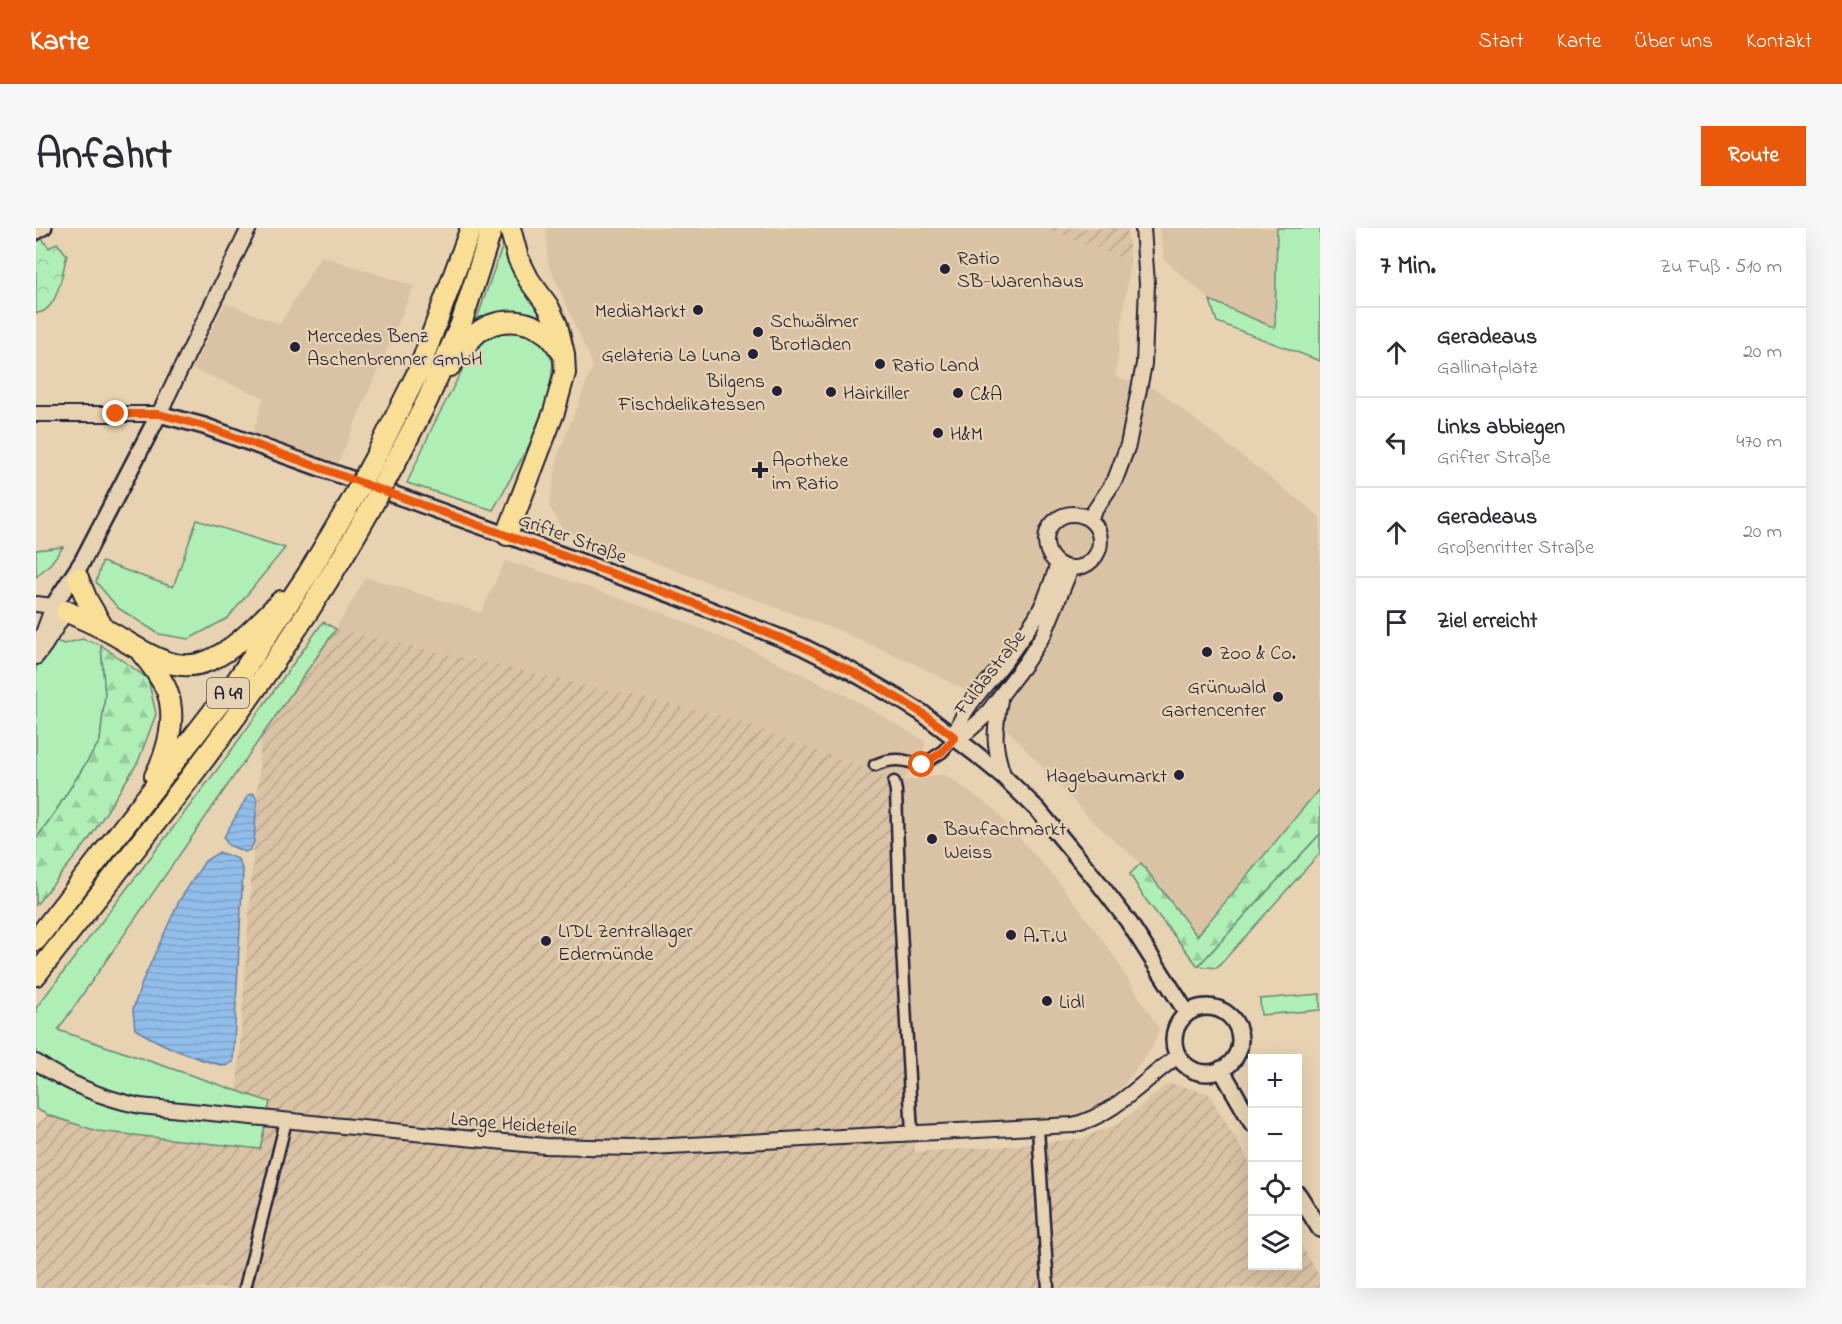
<!DOCTYPE html>
<html lang="de">
<meta charset="utf-8">
<style>
:root{--surface:#fff;--page:#f7f7f7;--text:#2b2b33;--muted:#7c7c81;--line:#e1e1e2;--accent:#ea580c}
body{margin:0;font-family:"Indie Flower",sans-serif;background:var(--page);color:var(--text)}
.controls{position:absolute;right:18px;bottom:18px;display:grid;overflow:hidden;border-radius:0px;box-shadow:0 6px 24px #0002}
.controls button{width:54px;height:54px;display:grid;place-items:center;padding:0;border:0;border-bottom:2px solid var(--line);background:var(--surface);color:var(--text);font:30px sans-serif}
.stop{position:absolute;width:18px;height:18px;margin:-14px;border:4px solid #ea580c;border-radius:50%;background:#fff}
.stop.end{background:#ea580c;border-color:#fff;box-shadow:0 2px 6px #0008}
.list{margin:0;padding:0;list-style:none}
h2{display:flex;justify-content:space-between;align-items:center;height:78px;margin:0;padding:0 24px;font-size:26px}
h2 small{font-size:20px;font-weight:400;color:var(--muted)}
.list li{display:grid;grid-template-columns:39px 1fr auto;gap:18px;align-items:center;box-sizing:border-box;height:90px;padding:0 24px;border-top:2px solid var(--line)}
.list b{display:block;font-size:22px;white-space:nowrap}
.list p{margin:0;font-size:20px;white-space:nowrap;color:var(--muted)}
.list em{font-size:20px;font-style:normal;color:var(--muted)}
.icon{flex:none;width:33px;height:33px;fill:none;stroke:currentColor;stroke-width:2;stroke-linecap:round;stroke-linejoin:round}
.map{position:relative;flex:none;width:1284px;height:1060px;overflow:hidden;border-radius:0px}
header{display:flex;align-items:center;gap:36px;box-sizing:border-box;height:84px;padding:0 30px;background:var(--accent);color:#fff}
header strong{font-size:28px}
nav{display:flex;gap:33px;margin-inline-start:auto;font-size:21px}
.intro{display:flex;align-items:center;justify-content:space-between;box-sizing:border-box;height:144px;padding:0 36px}
h1{margin:0;font-size:42px}
.button{padding:15px 27px;border-radius:0px;background:var(--accent);color:#fff;font-size:21px;font-weight:700}
main{display:flex;gap:36px;padding:0 36px}
aside{flex:1;background:var(--surface);border-radius:0px;box-shadow:0 6px 24px #0002}
.map>svg:first-child{display:block}
.built{fill:#dac2a4}
.industrial{fill:url(#industrial-furrows)}
.green{fill:#afeeb5;stroke:#688878;stroke-width:1.5}
.forest{fill:url(#forest-firs);stroke:#688878;stroke-width:1.5}
.park{fill:url(#park-crowns);stroke:#688878;stroke-width:1.5}
.water{fill:url(#water-rules);stroke:#647fa4;stroke-width:1.5}
.lines{fill:none;stroke-linecap:round;stroke-linejoin:round}
.minor-casing{stroke:#22223b;stroke-width:15}
.tertiary-casing{stroke:#22223b;stroke-width:18}
.secondary-casing{stroke:#22223b;stroke-width:20}
.motorway-casing{stroke:#22223b;stroke-width:24}
.minor{stroke:#e7d2b1;stroke-width:10}
.tertiary{stroke:#e7d2b1;stroke-width:14}
.secondary{stroke:#e7d2b1;stroke-width:15}
.motorway{stroke:#f9df96;stroke-width:20}
.motorway-bridge-casing{stroke:#22223b;stroke-width:24;stroke-linecap:butt}
.motorway-bridge{stroke:#f9df96;stroke-width:20}
.route{stroke:#ea580c;stroke-width:8}
.poi-dot{fill:#22223b;stroke:#e7d2b1;stroke-width:2}
.labels{text-anchor:middle;stroke-width:5;stroke-linejoin:round;paint-order:stroke}
.shield{fill:#e7d2b1;stroke:#5d575e;stroke-width:1.5}
.shield-label{font-size:18px;font-weight:bold;fill:#22223b}
.poi-label{font-size:20px;fill:#22223b;stroke:#e7d2b1;text-anchor:start}
.street-label{font-size:20px;fill:#22223b;stroke:#e7d2b1}
</style>
<header>
<strong>Karte</strong>
<nav><a>Start</a><a>Karte</a><a>Über uns</a><a>Kontakt</a></nav>
</header>
<div class="intro"><h1>Anfahrt</h1><a class="button">Route</a></div>
<main>
<div class="map">
<svg width="1284" height="1060" viewBox="0 0 1284 1060">
<defs>
<pattern id="industrial-furrows" width="10" height="10" patternUnits="userSpaceOnUse" patternTransform="scale(1.5)"><rect width="10" height="10" fill="#dac2a4"/><path d="M-1 1l2-2M0 10L10 0M9 11l2-2" fill="none" stroke="#bba68e"/></pattern>
<pattern id="forest-firs" width="22" height="20" patternUnits="userSpaceOnUse" patternTransform="scale(1.5)"><rect width="22" height="20" fill="#afeeb5"/><path d="M5 1l3.5 6h-7zM16 11l3.5 6h-7z" fill="#96cc9d"/></pattern>
<pattern id="park-crowns" width="20" height="18" patternUnits="userSpaceOnUse" patternTransform="scale(1.5)"><rect width="20" height="18" fill="#afeeb5"/><path d="M2 6a3 3 0 1 1 6 0M12 15a3 3 0 1 1 6 0" fill="none" stroke="#96cc9d"/></pattern>
<pattern id="water-rules" width="6" height="5" patternUnits="userSpaceOnUse" patternTransform="scale(1.5)"><rect width="6" height="5" fill="#90bdea"/><path d="M0 2.5h6" fill="none" stroke="#7ca2ca"/></pattern>
</defs>
<rect width="100%" height="100%" fill="#e7d2b1"/>
<filter id="ink" filterUnits="userSpaceOnUse"><feTurbulence type="fractalNoise" baseFrequency=".0167" numOctaves="2"/><feDisplacementMap in="SourceGraphic" scale="12" xChannelSelector="R" yChannelSelector="G"/><feConvolveMatrix kernelMatrix="1 2 1 2 8 2 1 2 1" color-interpolation-filters="sRGB"/></filter>
<g filter="url(#ink)">
<path class="built" d="M 510,0 L 1008,0 L 1094,33 L 1079,149 L 1120,161 L 1284,289 L 1284,560 L 1161,709 L 1105,635 L 1057,594 L 969,499 L 925,460 L 877,435 L 807,404 L 527,301 L 513,278 L 522,228 L 557,138 L 512,35 Z
M 1123,0 L 1241,0 L 1240,100 L 1174,72 L 1129,32 Z
M 285,28 L 378,58 L 302,235 L 217,205 L 228,169 L 156,141 L 189,75 L 244,96 Z
M 469,333 L 510,345 L 640,390 L 726,427 L 817,471 L 889,513 L 887,531 L 866,553 L 908,546 L 958,581 L 1026,658 L 1075,724 L 1123,801 L 1116,820 L 1086,859 L 1049,888 L 1003,895 L 879,900 L 871,747 L 864,553 L 688,488 L 300,401 L 330,349 L 445,385 Z"/>
<path class="industrial" d="M 1008,0 L 1091,0 L 1094,33 Z
M 300,401 L 688,488 L 864,553 L 867,653 L 879,900 L 878,924 L 972,918 L 1047,910 L 1084,895 L 1133,855 L 1172,865 L 1216,938 L 1216,1038 L 1262,1038 L 1262,1012 L 1284,1049 L 1284,1060 L 0,1060 L 0,897 L 12,887 L 61,903 L 223,921 L 234,874 L 201,863 L 225,510 Z"/>
<path class="green" d="M 1241,0 L 1284,0 L 1284,133 L 1181,94 L 1174,72 L 1239,100 Z
M 470,10 L 516,97 L 498,93 L 436,104 C 448,73 457,41 470,10 Z
M 471,100 L 494,104 L 510,118 L 517,135 L 514,160 L 506,194 L 457,282 L 371,255 L 397,198 L 433,129 L 448,109 Z
M 161,292 L 249,320 L 192,390 L 153,411 L 123,406 L 82,380 L 60,354 L 66,334 L 137,359 Z
M 27,319 L 15,335 L 0,349 L 0,322 Z
M 287,394 L 300,401 L 22,802 L 234,874 L 224,921 L 61,903 L 12,887 L 0,881 L 0,780 L 187,534 Z
M 0,406 L 28,416 L 46,411 L 65,417 L 69,467 L 64,513 L 21,581 L 0,611 Z
M 1284,606 L 1284,625 L 1181,740 L 1162,738 Z
M 1284,766 L 1284,782 L 1225,787 L 1224,771 Z"/>
<path class="forest" d="M 65,417 L 112,451 L 120,486 L 102,534 L 52,613 L 0,677 L 0,611 L 21,581 L 64,513 L 69,467 Z
M 1284,560 L 1284,606 L 1162,738 L 1107,668 L 1094,646 L 1105,635 L 1161,708 Z"/>
<path class="park" d="M 6,11 L 13,20 L 21,15 L 31,27 C 26,44 22,85 0,85 L 0,15 Z"/>
<path class="water" d="M 217,565 L 221,571 L 218,614 L 214,622 L 209,624 L 192,617 L 188,609 L 212,567 Z
M 183,624 L 202,631 L 207,643 L 197,834 L 190,838 C 158,831 127,818 99,801 L 97,781 L 107,752 L 143,673 L 169,633 Z"/>
<g class="lines">
<g class="minor-casing">
<path id="minor" d="M 0,6 L 10,0
M 839,537 C 859,529 867,532 886,537 L 906,524 L 919,509
M 858,554 L 860,563 L 864,682 L 876,906
M 1002,900 L 1012,1060
M 209,1060 L 250,893"/>
</g>
<g class="tertiary-casing">
<path id="tertiary" d="M 0,186 L 123,186 L 213,0
M1010 313a27 27 0 1 1 54 0a27 27 0 1 1-54 0Z
M 1053,291 L 1079,252 L 1092,217 L 1108,136 L 1111,56 L 1107,0
M 0,376 L 17,378 L 30,383 L 9,417 L 0,429
M 2,419 L 17,378
M 964,472 C 958,504 957,518 968,549
M 919,509 L 930,505 L 949,488 L 990,434 L 1008,406 L 1035,340
M 919,509 C 925,481 948,460 966,437 C 977,423 986,409 996,395 C 1008,378 1015,356 1022,336
M 0,834 C 32,856 66,870 104,878 L 509,918 L 596,920 L 1037,897 C 1079,887 1107,852 1142,828"/>
</g>
<g class="secondary-casing">
<path id="secondary" d="M 17,378 L 46,334 L 123,186 L 168,198 L 642,369 L 765,418 L 815,443 L 865,472 L 886,485 L 940,526 L 968,549 L 1002,582 L 1062,654 L 1092,693 L 1151,785
M1138 812a33 33 0 1 1 66 0a33 33 0 1 1-66 0Z
M 1185,841 L 1216,895
M 1262,966 L 1284,1001"/>
</g>
<g class="motorway-casing">
<path id="motorway" d="M 414,138 C 422,127 431,114 441,105 C 461,89 491,90 511,106 C 517,111 521,118 526,124
M 339,230 L 383,142 L 435,0
M 358,237 L 391,173 L 425,96 L 456,0
M 471,307 L 518,184 L 529,145 L 528,126 L 521,97 L 512,78 L 493,52 L 482,30 L 474,0
M 42,350 L 51,372 L 68,401
M 30,383 C 42,389 55,394 68,401 C 100,417 135,450 174,432 C 200,421 225,393 245,373
M 105,424 C 115,436 125,449 131,463 C 141,490 132,523 119,548
M 0,712 L 200,454 L 272,346 L 312,279
M 0,747 C 117,598 239,450 332,285"/>
</g>
<use href="#minor" class="minor"/>
<use href="#tertiary" class="tertiary"/>
<use href="#secondary" class="secondary"/>
<use href="#motorway" class="motorway"/>
<g class="motorway-bridge-casing">
<path id="motorway-bridge" d="M 312,279 L 339,230
M 332,285 L 358,237"/>
</g>
<use href="#motorway-bridge" class="motorway-bridge"/>
</g>
</g>
<g class="lines" filter="url(#ink)">
<path class="route" d="M 80,186 L 123,186 L 168,198 L 642,369 L 765,418 L 815,443 L 865,472 L 886,485 L 919,509 L 906,524 L 886,537"/>
</g>
<g class="poi-dot">
<circle cx="909" cy="41" r="6"/>
<circle cx="662" cy="82" r="6"/>
<circle cx="722" cy="104" r="6"/>
<circle cx="259" cy="119" r="6"/>
<circle cx="717" cy="126" r="6"/>
<circle cx="844" cy="136" r="6"/>
<circle cx="741" cy="163" r="6"/>
<circle cx="795" cy="164" r="6"/>
<circle cx="922" cy="165" r="6"/>
<circle cx="902" cy="205" r="6"/>
<path d="M721 233h6v6h6v6h-6v6h-6v-6h-6v-6h6z"/>
<circle cx="1171" cy="424" r="6"/>
<circle cx="1242" cy="469" r="6"/>
<circle cx="1143" cy="547" r="6"/>
<circle cx="896" cy="611" r="6"/>
<circle cx="975" cy="707" r="6"/>
<circle cx="510" cy="713" r="6"/>
<circle cx="1011" cy="773" r="6"/>
</g>
<g class="labels">
<rect class="shield" x="171" y="450" width="42" height="30" rx="4.5"/>
<g class="shield-label">
<text x="192" y="471">A 49</text>
</g>
<g class="poi-label">
<text x="921" y="36">Ratio<tspan x="921" dy="23">SB-Warenhaus</tspan></text>
<text x="650" y="89" text-anchor="end">MediaMarkt</text>
<text x="734" y="99">Schwälmer<tspan x="734" dy="23">Brotladen</tspan></text>
<text x="271" y="114">Mercedes Benz<tspan x="271" dy="23">Aschenbrenner GmbH</tspan></text>
<text x="705" y="133" text-anchor="end">Gelateria La Luna</text>
<text x="856" y="143">Ratio Land</text>
<text x="729" y="159" text-anchor="end">Bilgens<tspan x="729" dy="23">Fischdelikatessen</tspan></text>
<text x="807" y="171">Hairkiller</text>
<text x="934" y="172">C&amp;A</text>
<text x="914" y="212">H&amp;M</text>
<text x="736" y="238">Apotheke<tspan x="736" dy="23">im Ratio</tspan></text>
<text x="1183" y="431">Zoo &amp; Co.</text>
<text x="1230" y="465" text-anchor="end">Grünwald<tspan x="1230" dy="23">Gartencenter</tspan></text>
<text x="1131" y="554" text-anchor="end">Hagebaumarkt</text>
<text x="908" y="607">Baufachmarkt<tspan x="908" dy="23">Weiss</tspan></text>
<text x="522" y="709">LIDL Zentrallager<tspan x="522" dy="23">Edermünde</tspan></text>
<text x="987" y="714">A.T.U</text>
<text x="1023" y="780">Lidl</text>
</g>
<g class="street-label">
<text transform="translate(537 309) rotate(20)" y="7">Grifter Straße</text>
<text transform="translate(953 444) rotate(-52)" y="7">Fuldastraße</text>
<text transform="translate(478 895) rotate(5)" y="7">Lange Heideteile</text>
</g>
</g>
</svg>
<div class="controls">
<button>+</button>
<button>−</button>
<button><svg class="icon" aria-label="locate" viewBox="0 0 24 24"><circle cx="12" cy="12" r="6"/><path d="M12 2v4M12 18v4M2 12h4M18 12h4"/></svg></button>
<button><svg class="icon" aria-label="layers" viewBox="0 0 24 24"><path d="M12 4l9 5-9 5-9-5zM3 14l9 5 9-5"/></svg></button>
</div>
<div class="stop" style="left:886px;top:537px"></div>
<div class="stop end" style="left:80px;top:186px"></div>
</div>
<aside>
<h2>7 Min.<small>Zu Fuß · 510 m</small></h2>
<ul class="list">
<li><svg class="icon" aria-label="ahead" viewBox="0 0 24 24"><path d="M12 20V5M6 11l6-6 6 6"/></svg><div><b>Geradeaus</b><p>Gallinatplatz</p></div><em>20 m</em></li>
<li><svg class="icon" aria-label="left" viewBox="0 0 24 24"><path d="M17 20v-9H6M10 6l-5 5 5 5"/></svg><div><b>Links abbiegen</b><p>Grifter Straße</p></div><em>470 m</em></li>
<li><svg class="icon" aria-label="ahead" viewBox="0 0 24 24"><path d="M12 20V5M6 11l6-6 6 6"/></svg><div><b>Geradeaus</b><p>Großenritter Straße</p></div><em>20 m</em></li>
<li><svg class="icon" aria-label="arrive" viewBox="0 0 24 24"><path d="M6 21V4h12l-3 4 3 4H6"/></svg><div><b>Ziel erreicht</b></div></li>
</ul>
</aside>
</main>
